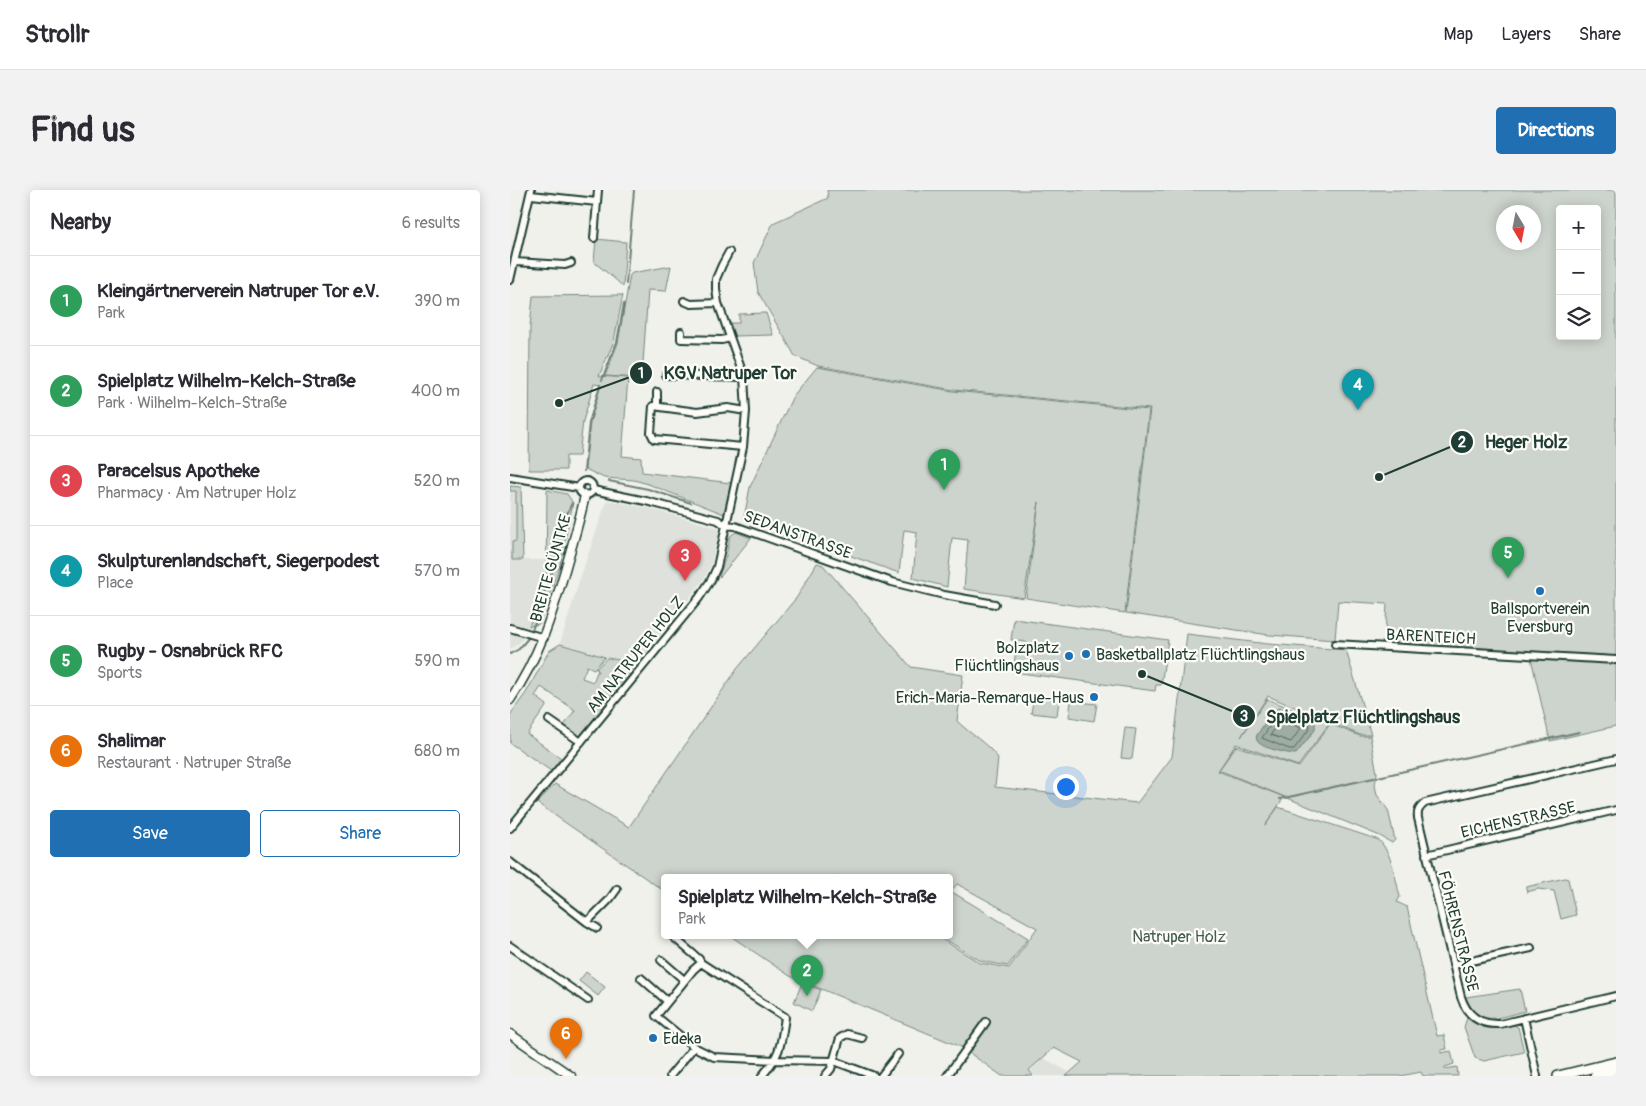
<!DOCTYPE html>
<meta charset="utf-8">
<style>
:root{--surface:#fff;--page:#f2f2f3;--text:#2b2b33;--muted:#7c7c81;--line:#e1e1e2;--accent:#1f6fb2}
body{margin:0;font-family:Pangolin,sans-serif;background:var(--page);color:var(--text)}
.controls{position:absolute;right:15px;top:15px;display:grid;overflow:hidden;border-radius:5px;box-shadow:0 2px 12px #0003}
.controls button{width:45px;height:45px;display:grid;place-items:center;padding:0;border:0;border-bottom:1px solid var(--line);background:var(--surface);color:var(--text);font:25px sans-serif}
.compass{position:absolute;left:986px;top:15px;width:45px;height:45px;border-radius:50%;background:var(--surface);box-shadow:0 2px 12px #0003;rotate:170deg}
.you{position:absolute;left:555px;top:596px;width:18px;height:18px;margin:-12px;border:4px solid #fff;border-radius:50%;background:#1a73e8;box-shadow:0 0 0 8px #1a73e833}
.badge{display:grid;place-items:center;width:32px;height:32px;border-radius:50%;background:var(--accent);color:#fff;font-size:16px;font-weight:700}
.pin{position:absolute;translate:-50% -41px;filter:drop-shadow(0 1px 2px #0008)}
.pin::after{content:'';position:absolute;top:26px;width:18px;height:15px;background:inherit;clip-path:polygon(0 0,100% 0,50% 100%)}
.popup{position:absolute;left:151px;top:684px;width:292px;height:65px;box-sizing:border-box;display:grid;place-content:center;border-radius:5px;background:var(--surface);filter:drop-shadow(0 1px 4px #0005);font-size:16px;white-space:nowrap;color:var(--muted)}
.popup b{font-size:19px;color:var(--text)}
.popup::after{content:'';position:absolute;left:50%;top:100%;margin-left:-10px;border:10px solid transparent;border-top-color:var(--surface)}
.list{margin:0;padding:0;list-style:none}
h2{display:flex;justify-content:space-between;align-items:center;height:65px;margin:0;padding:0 20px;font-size:21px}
h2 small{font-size:16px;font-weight:400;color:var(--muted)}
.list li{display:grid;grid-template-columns:32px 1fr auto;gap:15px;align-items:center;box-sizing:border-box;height:90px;padding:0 20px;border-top:1px solid var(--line)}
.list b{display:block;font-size:19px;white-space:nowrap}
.list p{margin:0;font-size:16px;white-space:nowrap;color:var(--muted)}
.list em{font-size:16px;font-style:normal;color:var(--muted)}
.actions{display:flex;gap:10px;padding:15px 20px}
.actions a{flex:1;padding:11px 0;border:1px solid var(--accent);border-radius:5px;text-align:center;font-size:18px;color:var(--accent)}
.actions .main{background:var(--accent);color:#fff}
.icon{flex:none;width:28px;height:28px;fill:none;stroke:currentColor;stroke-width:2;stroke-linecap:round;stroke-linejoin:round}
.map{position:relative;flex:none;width:1106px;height:886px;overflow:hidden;border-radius:5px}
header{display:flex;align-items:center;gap:30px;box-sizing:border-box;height:70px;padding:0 25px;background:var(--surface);border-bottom:1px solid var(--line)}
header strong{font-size:24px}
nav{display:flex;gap:28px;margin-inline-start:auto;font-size:18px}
.intro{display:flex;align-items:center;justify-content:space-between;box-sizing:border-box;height:120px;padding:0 30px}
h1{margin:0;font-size:35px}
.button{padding:12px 22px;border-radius:5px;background:var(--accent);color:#fff;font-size:18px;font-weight:700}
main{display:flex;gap:30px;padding:0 30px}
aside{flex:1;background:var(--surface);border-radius:5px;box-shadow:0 2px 12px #0003}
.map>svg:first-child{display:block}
.built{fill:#dfe2dc}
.green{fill:#cdd3cd;stroke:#768880;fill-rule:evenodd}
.water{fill:#9faca4;stroke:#6c8077}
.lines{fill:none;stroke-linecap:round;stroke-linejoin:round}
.shore{stroke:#526961;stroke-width:1}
.stream{stroke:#6c8077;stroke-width:2}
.minor-casing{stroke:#1f3d34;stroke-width:10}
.tertiary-casing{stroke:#1f3d34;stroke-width:11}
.secondary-casing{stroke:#1f3d34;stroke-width:12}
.minor{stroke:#fdfcf7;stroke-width:6}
.tertiary{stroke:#fdfcf7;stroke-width:8}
.secondary{stroke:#fdfcf7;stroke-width:9}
.poi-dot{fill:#1f6fb2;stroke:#fdfcf7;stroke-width:2}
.labels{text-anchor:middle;stroke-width:4.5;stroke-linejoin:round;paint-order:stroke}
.street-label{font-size:16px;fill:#1f3d34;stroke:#fdfcf7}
.poi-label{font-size:16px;fill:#1f3d34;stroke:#fdfcf7;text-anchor:end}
.park-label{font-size:16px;fill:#425b53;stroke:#fdfcf7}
.leader{fill:none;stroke:#1f3d34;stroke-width:2}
.callout-dot{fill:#1f3d34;stroke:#fdfcf7;stroke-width:2}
.mark-label{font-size:15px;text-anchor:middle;font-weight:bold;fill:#fff}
.callout-label{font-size:18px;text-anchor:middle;font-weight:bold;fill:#1f3d34;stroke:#fdfcf7;stroke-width:4.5;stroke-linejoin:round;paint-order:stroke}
</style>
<header>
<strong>Strollr</strong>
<nav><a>Map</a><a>Layers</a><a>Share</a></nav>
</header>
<div class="intro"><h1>Find us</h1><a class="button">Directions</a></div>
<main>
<aside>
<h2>Nearby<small>6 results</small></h2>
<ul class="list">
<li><span class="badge" style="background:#2e9e5b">1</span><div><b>Kleingärtnerverein Natruper Tor e.V.</b><p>Park</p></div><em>390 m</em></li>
<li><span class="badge" style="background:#2e9e5b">2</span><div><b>Spielplatz Wilhelm-Kelch-Straße</b><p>Park · Wilhelm-Kelch-Straße</p></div><em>400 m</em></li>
<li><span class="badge" style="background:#e0444e">3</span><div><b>Paracelsus Apotheke</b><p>Pharmacy · Am Natruper Holz</p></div><em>520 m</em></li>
<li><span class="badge" style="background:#0f9aa8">4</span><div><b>Skulpturenlandschaft, Siegerpodest</b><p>Place</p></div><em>570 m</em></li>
<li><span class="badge" style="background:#2e9e5b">5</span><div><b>Rugby - Osnabrück RFC</b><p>Sports</p></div><em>590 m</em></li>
<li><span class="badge" style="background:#e8710a">6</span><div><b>Shalimar</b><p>Restaurant · Natruper Straße</p></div><em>680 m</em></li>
</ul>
<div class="actions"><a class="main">Save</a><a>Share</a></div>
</aside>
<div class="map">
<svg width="1106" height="886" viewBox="0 0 1106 886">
<rect width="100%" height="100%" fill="#f0f1eb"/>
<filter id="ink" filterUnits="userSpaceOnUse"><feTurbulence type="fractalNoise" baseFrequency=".02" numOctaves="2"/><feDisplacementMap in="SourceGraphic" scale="10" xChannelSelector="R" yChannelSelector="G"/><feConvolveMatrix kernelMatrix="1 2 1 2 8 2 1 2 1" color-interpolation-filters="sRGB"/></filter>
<g filter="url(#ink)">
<path class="built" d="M 0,301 L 6,301 L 6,352 L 2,352 L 2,370 L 37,370 L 36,392 L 15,447 L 7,455 L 0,459 Z
M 97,310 L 138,318 L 205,337 L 209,339 L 209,343 L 201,375 L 194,389 L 124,479 L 109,470 L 100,469 L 50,454 L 70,388 Z
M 533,868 L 537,870 L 559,882 L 555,886 L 525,886 L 520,881 Z"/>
<path class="green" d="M 317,0 L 1106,0 L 1106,466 L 885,453 L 883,443 L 875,443 L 877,414 L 828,411 L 825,450 L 759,445 L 616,423 L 640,219 L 444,200 L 308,176 L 285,166 L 248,102 L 244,73 L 263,33 L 318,8 ZM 1050,19 L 1087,19 L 1087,146 L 1050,146 ZM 1024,22 L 1024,52 L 994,52 L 994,22 Z
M 86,49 L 116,52 L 113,97 L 106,90 L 84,72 Z
M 161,76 L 156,101 L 138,100 L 132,188 L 95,186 L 108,153 L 120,85 L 122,83 Z
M 113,105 L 104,151 L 89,186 L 118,188 L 112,266 L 131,268 L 132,282 L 221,293 L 214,324 L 138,294 L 124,290 L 94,288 L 75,279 L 80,233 L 91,195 L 84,194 L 73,231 L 69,266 L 56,266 L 56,280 L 19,280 L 20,136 L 23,106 Z
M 256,123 L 263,145 L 224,146 L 219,133 L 229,133 L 229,124 Z
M 307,177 L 443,201 L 639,220 L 615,423 L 516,408 L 529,312 L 514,408 L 454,399 L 458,350 L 442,348 L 437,397 L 403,388 L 407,342 L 394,340 L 389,383 L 234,328 L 240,297 L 283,206 Z
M 0,296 L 11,297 L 13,370 L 2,370 L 2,352 L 6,351 L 6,301 L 0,301 Z
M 37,300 L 57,304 L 63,313 L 50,375 L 29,434 L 19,436 L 36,392 Z
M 226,342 L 241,348 L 210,387 L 209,386 L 216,366 L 220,346 Z
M 307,373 L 313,375 L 401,477 L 453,485 L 447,531 C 460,544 477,553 488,568 L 485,597 L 627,613 L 662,567 L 677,444 L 758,454 L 836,460 L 861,545 L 850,545 L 758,506 L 731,547 L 757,509 L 819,534 L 788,576 L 726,554 L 708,581 L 774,607 L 755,636 L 768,617 L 869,650 C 883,665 885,688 890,707 L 887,712 L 897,717 L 927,846 L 934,845 L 937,859 L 931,860 L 931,863 L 941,861 L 944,874 L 935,877 L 935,879 L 947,877 L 948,886 L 913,886 L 911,882 L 890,886 L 556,886 L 572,872 L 544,858 L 519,880 L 523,886 L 492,886 L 451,857 L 280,786 L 219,745 L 425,745 L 470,773 L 499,778 L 527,738 L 447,694 L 440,702 L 440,687 L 154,687 L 154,701 L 27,613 L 45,594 L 119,637 L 227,479 L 287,407 Z
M 504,429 L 658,450 L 651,495 L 646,495 L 645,501 L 503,482 L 506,460 L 515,461 L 516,452 L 501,450 Z
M 50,454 L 95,467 L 84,479 L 77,476 L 72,488 L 83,492 L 88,480 L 86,479 L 97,468 L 109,470 L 124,479 L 68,548 L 53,537 L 65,520 L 31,497 L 25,506 L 37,515 L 17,544 L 51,568 L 41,581 L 0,553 L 0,525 L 16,503 L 39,461 Z
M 1021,468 L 1106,472 L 1106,536 L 1040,551 Z
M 524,506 L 549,510 L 547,526 L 521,523 Z
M 561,511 L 587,514 L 584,531 L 559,527 Z
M 820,534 L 850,546 L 860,546 L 867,583 L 865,595 L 867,605 L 878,620 L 885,650 L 882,653 L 870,646 L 709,580 L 726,556 L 789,577 Z
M 615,538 L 626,539 L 622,569 L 611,568 Z
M 1055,688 L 1058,689 L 1066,725 L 1051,729 L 1044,701 L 1028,699 L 1017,702 L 1016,697 Z
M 442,702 L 518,748 L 498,776 L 471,771 L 428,745 L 440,745 L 440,704 Z
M 76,782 L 95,797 L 88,806 L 69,791 Z
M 292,793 L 311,800 L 302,821 L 284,812 Z
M 1010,799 L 1015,821 C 989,827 968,839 956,807 Z
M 957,828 C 974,841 984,839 1004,835 L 1008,837 L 1014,862 L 974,871 L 965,868 L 954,837 Z"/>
<path class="water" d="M 769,518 C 775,518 799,526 804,532 C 806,535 805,536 805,540 L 786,564 C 778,564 754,558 749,553 C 746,550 746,548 747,545 L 762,522 Z"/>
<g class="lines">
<path class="shore" d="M 769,523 L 774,524 L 800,535 L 800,538 L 784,559 L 779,559 L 752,548 L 766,526 Z
M 771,530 L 791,538 L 781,552 L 761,545 Z"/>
<path class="stream" d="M 116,94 L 124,0
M 92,190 L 107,152 L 114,114
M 74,281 L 79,233 L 90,195
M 99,291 L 138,299 L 181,313
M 21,442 L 31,418 L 33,405 L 46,372 L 45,350 L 62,313
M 0,464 L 9,459 L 19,447
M 770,609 L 1069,542"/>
<g class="minor-casing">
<path id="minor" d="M 21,5 L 87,12 L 84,48
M 87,12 L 88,0
M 5,72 L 55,75 L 61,73
M 0,90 L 21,0
M 174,111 L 181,114 L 208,113
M 171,142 L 171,149 L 212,150 L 220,148
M 156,185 L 234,187
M 147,216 L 147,202
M 233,257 L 144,249 L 141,243 L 143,216 L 187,222 L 218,218 L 236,221
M 0,287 L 69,298
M69 298a7 7 0 1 1 14 0a7 7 0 1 1-14 0Z
M 83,300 L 136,311 L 208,330 L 215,335 L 225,336 L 382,392 L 434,405 L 485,414
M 0,438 L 34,448
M 825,454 L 1106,470
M 39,530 L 71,552
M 1106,569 L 915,613 C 909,618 907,621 908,628 L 951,807 C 957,826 970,835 990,834 L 1106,806
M 0,638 L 189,408 L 201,390 L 207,377 L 233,257 L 236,221 L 234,187 L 208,113 L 206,99 L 206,89 L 212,75 L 219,62
M 916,665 L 1106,620
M 0,672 L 77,732 L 87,738
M 77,732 L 99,710 L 107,699
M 161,745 L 189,769 L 191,773 L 275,827 C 271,854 271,864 252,886
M 0,756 L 78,810
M 151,770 L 174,790
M 191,773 L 183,780 L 146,826 L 184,857 L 204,867 L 265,870 L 324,871 L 364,886
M 943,775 L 1021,758
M 131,788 L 157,811
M 1014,828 L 1027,886
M 160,886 L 184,857
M 315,886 L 321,879 L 330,848 L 337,844 L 352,848
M 371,886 L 388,864
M 437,886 L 476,832"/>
</g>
<g class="tertiary-casing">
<path id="tertiary" d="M 0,510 C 29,467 41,428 55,380 C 62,355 70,330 75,305
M 0,844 L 61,886"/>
</g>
<g class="secondary-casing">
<path id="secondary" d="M 1048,886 L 1106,872
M 1085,886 L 1106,880"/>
</g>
<use href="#minor" class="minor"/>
<use href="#tertiary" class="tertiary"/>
<use href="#secondary" class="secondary"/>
</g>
</g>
<g class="poi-dot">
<circle cx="1030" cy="401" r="5"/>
<circle cx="576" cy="464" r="5"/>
<circle cx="559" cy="466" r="5"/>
<circle cx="584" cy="507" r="5"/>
<circle cx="143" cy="848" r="5"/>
</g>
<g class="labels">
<g class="street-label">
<text transform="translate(288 344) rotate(20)" y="6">SEDANSTRASSE</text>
<text transform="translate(40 378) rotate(-74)" y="6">BREITE GÜNTKE</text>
<text transform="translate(921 446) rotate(3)" y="6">BARENTEICH</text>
<text transform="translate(125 464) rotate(-51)" y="6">AM NATRUPER HOLZ</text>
<text transform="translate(1008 629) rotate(-13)" y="6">EICHENSTRASSE</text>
<text transform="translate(949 741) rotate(76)" y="6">FÖHRENSTRASSE</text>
</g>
<g class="poi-label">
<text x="1030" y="424" text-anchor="middle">Ballsportverein<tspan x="1030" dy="18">Eversburg</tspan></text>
<text x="549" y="463">Bolzplatz<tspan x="549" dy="18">Flüchtlingshaus</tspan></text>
<text x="586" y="470" text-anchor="start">Basketballplatz Flüchtlingshaus</text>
<text x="574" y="513">Erich-Maria-Remarque-Haus</text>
<text x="153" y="854" text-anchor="start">Edeka</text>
</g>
<g class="park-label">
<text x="669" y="752">Natruper Holz</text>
</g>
</g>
<path class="leader" d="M49 213L131 183M869 287L952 252M632 484L734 526"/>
<g class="callout-dot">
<circle cx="49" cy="213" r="5"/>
<circle cx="869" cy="287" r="5"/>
<circle cx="632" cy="484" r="5"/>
<circle cx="131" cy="183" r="12"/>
<circle cx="952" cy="252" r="12"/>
<circle cx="734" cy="526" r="12"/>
</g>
<g class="mark-label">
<text x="131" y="188">1</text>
<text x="952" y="257">2</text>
<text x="734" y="531">3</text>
</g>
<g class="callout-label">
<text x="220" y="189">KGV Natruper Tor</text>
<text x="1016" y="258">Heger Holz</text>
<text x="853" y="533">Spielplatz Flüchtlingshaus</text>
</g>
</svg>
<div class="controls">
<button>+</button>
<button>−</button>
<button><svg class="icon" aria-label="layers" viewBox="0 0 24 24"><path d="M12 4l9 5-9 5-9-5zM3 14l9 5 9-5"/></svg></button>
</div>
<svg class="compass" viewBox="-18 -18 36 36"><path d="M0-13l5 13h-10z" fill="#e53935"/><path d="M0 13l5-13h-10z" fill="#7c7c81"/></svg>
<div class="you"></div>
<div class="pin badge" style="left:434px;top:300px;background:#2e9e5b">1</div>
<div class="pin badge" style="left:297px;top:806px;background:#2e9e5b">2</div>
<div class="popup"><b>Spielplatz Wilhelm-Kelch-Straße</b>Park</div>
<div class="pin badge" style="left:175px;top:391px;background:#e0444e">3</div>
<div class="pin badge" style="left:848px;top:220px;background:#0f9aa8">4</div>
<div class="pin badge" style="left:998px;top:388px;background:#2e9e5b">5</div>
<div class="pin badge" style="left:56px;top:869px;background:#e8710a">6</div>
</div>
</main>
